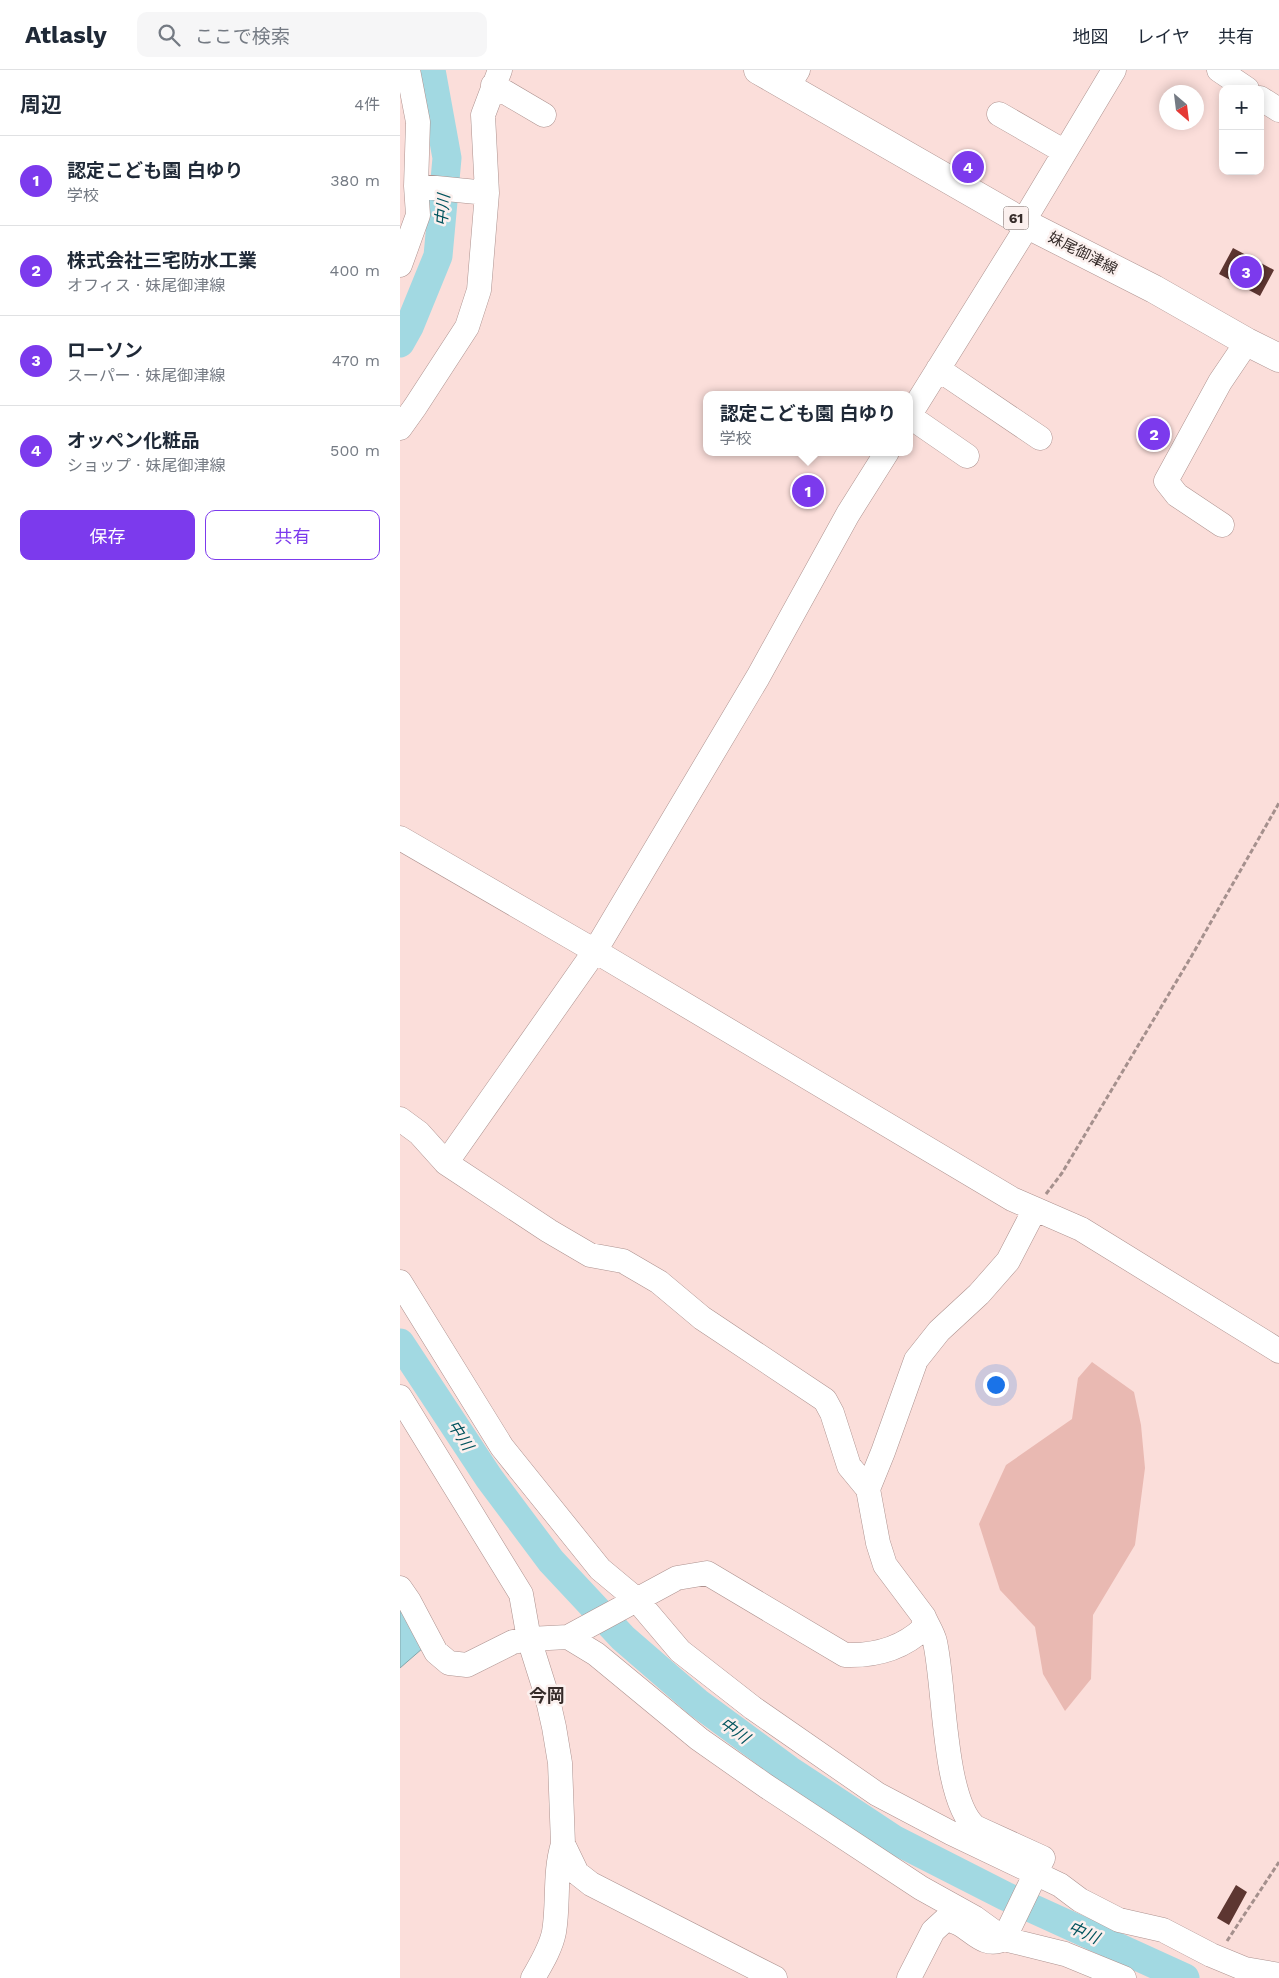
<!DOCTYPE html>
<html lang="ja">
<meta charset="utf-8">
<style>
:root{--surface:#fff;--page:#f6f6f7;--text:#1f2937;--muted:#747a83;--line:#e0e1e3;--accent:#7c3aed}
body{margin:0;font-family:"Work Sans","Noto Sans JP",sans-serif;background:var(--page);color:var(--text)}
.controls{position:absolute;right:15px;top:15px;display:grid;overflow:hidden;border-radius:10px;box-shadow:0 2px 12px #0003}
.controls button{width:45px;height:45px;display:grid;place-items:center;padding:0;border:0;border-bottom:1px solid var(--line);background:var(--surface);color:var(--text);font:25px sans-serif}
.compass{position:absolute;left:759px;top:15px;width:45px;height:45px;border-radius:50%;background:var(--surface);box-shadow:0 2px 12px #0003;rotate:152deg}
.you{position:absolute;left:595px;top:1314px;width:18px;height:18px;margin:-12px;border:4px solid #fff;border-radius:50%;background:#1a73e8;box-shadow:0 0 0 8px #1a73e833}
.badge{display:grid;place-items:center;width:32px;height:32px;border-radius:50%;background:var(--accent);color:#fff;font-size:16px;font-weight:700}
.pin{position:absolute;translate:-50% -50%;border:2px solid #fff;box-shadow:0 1px 5px #0006}
.popup{position:absolute;left:303px;top:321px;width:210px;height:65px;box-sizing:border-box;display:grid;place-content:center;border-radius:10px;background:var(--surface);filter:drop-shadow(0 1px 4px #0005);font-size:16px;white-space:nowrap;color:var(--muted)}
.popup b{font-size:19px;color:var(--text)}
.popup::after{content:'';position:absolute;left:50%;top:100%;margin-left:-10px;border:10px solid transparent;border-top-color:var(--surface)}
.list{margin:0;padding:0;list-style:none}
h2{display:flex;justify-content:space-between;align-items:center;height:65px;margin:0;padding:0 20px;font-size:21px}
h2 small{font-size:16px;font-weight:400;color:var(--muted)}
.list li{display:grid;grid-template-columns:32px 1fr auto;gap:15px;align-items:center;box-sizing:border-box;height:90px;padding:0 20px;border-top:1px solid var(--line)}
.list b{display:block;font-size:19px;white-space:nowrap}
.list p{margin:0;font-size:16px;white-space:nowrap;color:var(--muted)}
.list em{font-size:16px;font-style:normal;color:var(--muted)}
.actions{display:flex;gap:10px;padding:15px 20px}
.actions a{flex:1;padding:11px 0;border:1px solid var(--accent);border-radius:10px;text-align:center;font-size:18px;color:var(--accent)}
.actions .main{background:var(--accent);color:#fff}
.icon{flex:none;width:28px;height:28px;fill:none;stroke:currentColor;stroke-width:2;stroke-linecap:round;stroke-linejoin:round}
.map{position:relative;flex:none;width:879px;height:1908px;overflow:hidden}
header{display:flex;align-items:center;gap:30px;box-sizing:border-box;height:70px;padding:0 25px;background:var(--surface);border-bottom:1px solid var(--line)}
header strong{font-size:24px}
nav{display:flex;gap:28px;margin-inline-start:auto;font-size:18px}
.search{width:350px;height:45px;background:var(--page);display:flex;align-items:center;gap:12px;box-sizing:border-box;padding:0 18px;border-radius:10px;color:var(--muted);font-size:19px}
main{display:flex}
aside{flex:1;background:var(--surface)}
.map>svg:first-child{display:block}
.green{fill:#e9b9b2}
.water{fill:#a2d9e2;stroke:#81a5aa}
.lines{fill:none;stroke-linecap:round;stroke-linejoin:round}
.river{stroke:#a2d9e2;stroke-width:29}
.building{fill:#5d3631}
.minor-casing{stroke:#ad928f;stroke-width:25}
.major-casing{stroke:#ad928f;stroke-width:29}
.path{stroke:#a5908d;stroke-width:3;stroke-dasharray:5 2.5;stroke-linecap:butt}
.minor{stroke:#fff;stroke-width:24}
.major{stroke:#fff;stroke-width:28}
.labels{text-anchor:middle;stroke-width:5;stroke-linejoin:round;paint-order:stroke}
.shield{fill:#fbf0ee;stroke:#706664;stroke-width:1}
.shield-label{font-size:14px;font-weight:bold;fill:#352b29}
.street-label{font-size:15px;fill:#352b29;stroke:#fbf0ee}
.water-label{font-size:16px;font-style:italic;fill:#00535d;stroke:#fbf0ee}
.quarter-label{font-size:18px;font-weight:bold;fill:#352b29;stroke:#fbf0ee}
</style>
<header>
<strong>Atlasly</strong>
<div class="search"><svg class="icon" aria-label="search" viewBox="0 0 24 24"><circle cx="10" cy="10" r="6"/><path d="M15 15l6 6"/></svg>ここで検索</div>
<nav><a>地図</a><a>レイヤ</a><a>共有</a></nav>
</header>
<main>
<aside>
<h2>周辺<small>4件</small></h2>
<ul class="list">
<li><span class="badge">1</span><div><b>認定こども園 白ゆり</b><p>学校</p></div><em>380 m</em></li>
<li><span class="badge">2</span><div><b>株式会社三宅防水工業</b><p>オフィス · 妹尾御津線</p></div><em>400 m</em></li>
<li><span class="badge">3</span><div><b>ローソン</b><p>スーパー · 妹尾御津線</p></div><em>470 m</em></li>
<li><span class="badge">4</span><div><b>オッペン化粧品</b><p>ショップ · 妹尾御津線</p></div><em>500 m</em></li>
</ul>
<div class="actions"><a class="main">保存</a><a>共有</a></div>
</aside>
<div class="map">
<svg width="879" height="1908" viewBox="0 0 879 1908">
<rect width="100%" height="100%" fill="#fbdeda"/>
<path class="green" d="M 692,1292 L 734,1322 L 741,1355 L 745,1398 L 735,1475 L 693,1545 L 691,1609 L 665,1641 L 643,1604 L 635,1557 L 600,1520 L 579,1454 L 606,1395 L 672,1349 L 678,1308 Z"/>
<path class="water" d="M 0,1526 L 23,1578 L 0,1598 Z"/>
<g class="lines">
<path class="river" d="M 0,273 L 9,257 L 38,186 L 47,88 L 31,0
M 0,1273 L 89,1408 L 151,1491 L 223,1568 L 298,1633 L 389,1700 L 495,1770 L 605,1826 L 785,1908"/>
</g>
<path class="building" d="M 833,178 L 874,200 L 860,226 L 819,204 Z
M 836,1815 L 847,1822 L 829,1855 L 817,1848 Z"/>
<g class="lines">
<g class="minor-casing">
<path id="minor" d="M 819,0 L 847,19
M 93,15 L 144,45
M 387,18 L 398,0
M 860,28 L 879,40
M 599,44 L 665,82
M 16,116 L 87,123
M 623,152 L 714,0
M 0,195 L 18,145 L 16,116 L 18,52 L 8,0
M 538,299 L 640,368
M 509,346 L 628,155
M 509,346 L 567,386
M 0,358 L 15,337 L 67,257 L 79,220 L 87,123 L 83,45 L 100,0
M 822,455 L 777,425 L 766,411 L 820,312 L 847,272
M 0,768 L 195,881 L 612,1129 L 681,1159 L 879,1281
M 0,1049 L 19,1063 L 46,1093 L 149,1161 L 190,1185 L 223,1191 L 259,1212 L 302,1248 L 425,1330 L 432,1343 L 449,1396 L 468,1419
M 46,1093 L 195,881 L 358,607 L 448,444 L 487,382
M 0,1212 L 102,1377 L 200,1499 L 236,1529 L 280,1581 L 353,1638 L 477,1724 L 551,1763 L 660,1815 L 680,1830 L 719,1850 L 763,1860 L 811,1885 L 845,1899 L 879,1905
M 0,1327 L 121,1524 L 129,1569 L 147,1626 L 154,1657 L 160,1693 L 163,1774 L 177,1803 L 191,1814 L 375,1908
M 0,1518 L 9,1531 L 36,1582 L 49,1593 L 67,1595 L 113,1572 L 129,1569 L 168,1567 L 277,1508 L 307,1503 L 445,1585 C 475,1586 502,1579 524,1558 L 524,1547 L 485,1495 L 478,1473 L 468,1419 L 483,1382 L 516,1290 L 539,1261 L 579,1224 L 608,1191 L 635,1139
M 168,1567 L 196,1584 L 299,1669 L 366,1716 L 521,1818 L 575,1848 L 604,1869 L 665,1884 L 724,1908
M 133,1908 C 141,1894 151,1878 154,1862 C 159,1833 154,1803 163,1774
M 509,1908 L 533,1861 L 545,1850 C 569,1850 579,1881 604,1869 L 643,1788 L 575,1757 C 543,1729 545,1616 535,1572 C 533,1563 527,1555 524,1547"/>
</g>
<g class="major-casing">
<path id="major" d="M 358,0 L 628,155 L 754,219 L 847,272 L 879,288"/>
</g>
<path class="path" d="M 646,1124 L 662,1103 L 791,887 L 879,733
M 827,1871 L 879,1792"/>
<use href="#minor" class="minor"/>
<use href="#major" class="major"/>
</g>
<g class="labels">
<rect class="shield" x="603.5" y="136.5" width="25" height="23" rx="4"/>
<g class="shield-label">
<text x="616" y="153">61</text>
</g>
<g class="street-label">
<text transform="translate(683 183) rotate(27)" y="5">妹尾御津線</text>
</g>
<g class="water-label">
<text transform="translate(42 140) rotate(-85)" y="6">中川</text>
<text transform="translate(61 1365) rotate(57)" y="6">中川</text>
<text transform="translate(335 1660) rotate(36)" y="6">中川</text>
<text transform="translate(684 1862) rotate(24)" y="6">中川</text>
</g>
<g class="quarter-label">
<text x="147" y="1632">今岡</text>
</g>
</g>
</svg>
<div class="controls">
<button>+</button>
<button>−</button>
</div>
<svg class="compass" viewBox="-18 -18 36 36"><path d="M0-13l5 13h-10z" fill="#e53935"/><path d="M0 13l5-13h-10z" fill="#747a83"/></svg>
<div class="you"></div>
<div class="pin badge" style="left:408px;top:421px">1</div>
<div class="popup"><b>認定こども園 白ゆり</b>学校</div>
<div class="pin badge" style="left:754px;top:364px">2</div>
<div class="pin badge" style="left:846px;top:202px">3</div>
<div class="pin badge" style="left:568px;top:97px">4</div>
</div>
</main>
